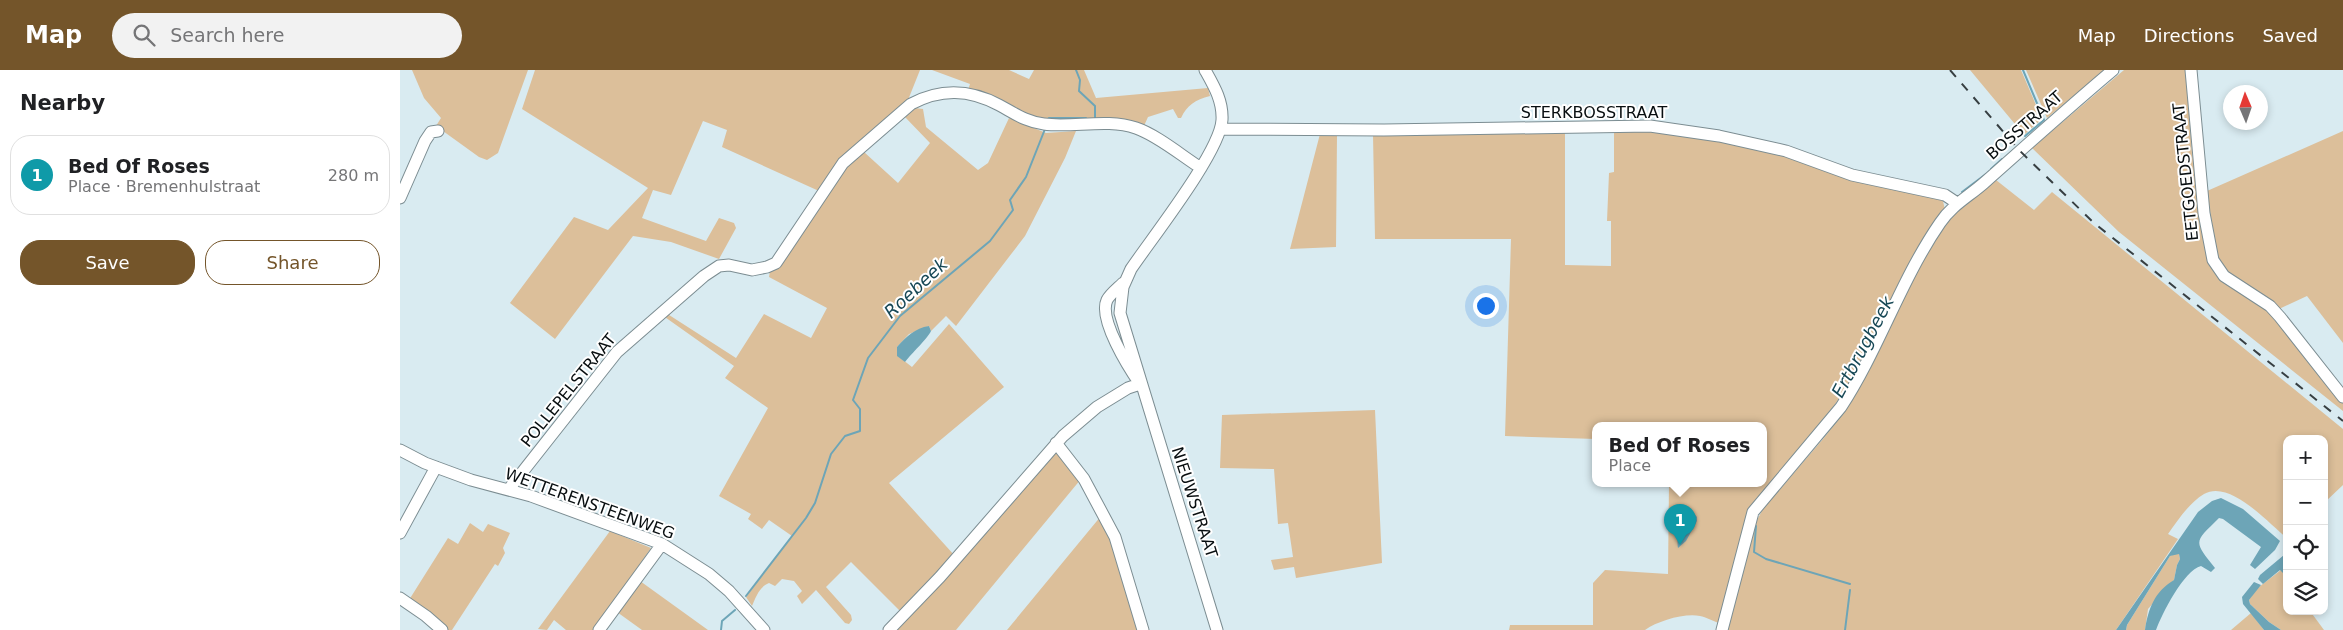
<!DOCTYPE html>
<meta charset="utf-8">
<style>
:root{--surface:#fff;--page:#f2f2f2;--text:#202124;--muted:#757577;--line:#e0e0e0;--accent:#74552a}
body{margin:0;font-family:"DejaVu Sans",sans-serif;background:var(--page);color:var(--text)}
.controls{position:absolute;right:15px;bottom:15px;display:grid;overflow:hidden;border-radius:10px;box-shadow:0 2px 8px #0003}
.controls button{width:45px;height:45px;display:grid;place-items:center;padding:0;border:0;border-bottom:1px solid var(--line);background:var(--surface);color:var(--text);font:25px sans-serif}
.compass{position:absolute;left:1823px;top:15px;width:45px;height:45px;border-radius:50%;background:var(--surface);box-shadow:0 2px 8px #0003;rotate:358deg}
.you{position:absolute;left:1085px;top:235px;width:18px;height:18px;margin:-12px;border:4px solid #fff;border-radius:50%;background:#1a73e8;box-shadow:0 0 0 8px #1a73e833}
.badge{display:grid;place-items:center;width:32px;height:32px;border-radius:50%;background:var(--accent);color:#fff;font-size:16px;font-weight:700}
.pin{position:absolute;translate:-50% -41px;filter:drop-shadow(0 1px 2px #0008)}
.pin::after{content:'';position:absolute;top:26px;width:18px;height:15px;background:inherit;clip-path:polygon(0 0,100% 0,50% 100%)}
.popup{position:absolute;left:1192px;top:352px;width:175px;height:65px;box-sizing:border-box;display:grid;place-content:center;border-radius:10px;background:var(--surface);filter:drop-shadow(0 1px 4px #0005);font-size:16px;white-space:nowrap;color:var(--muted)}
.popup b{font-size:19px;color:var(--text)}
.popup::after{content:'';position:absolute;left:50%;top:100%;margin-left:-10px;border:10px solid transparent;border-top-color:var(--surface)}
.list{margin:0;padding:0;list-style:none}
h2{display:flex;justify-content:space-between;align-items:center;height:65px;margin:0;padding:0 20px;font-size:21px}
h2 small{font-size:16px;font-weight:400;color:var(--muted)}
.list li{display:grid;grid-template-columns:32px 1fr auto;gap:15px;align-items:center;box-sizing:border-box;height:80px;margin:0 10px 10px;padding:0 10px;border:1px solid var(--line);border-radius:20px}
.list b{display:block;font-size:19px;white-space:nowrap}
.list p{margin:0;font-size:16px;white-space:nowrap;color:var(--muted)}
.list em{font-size:16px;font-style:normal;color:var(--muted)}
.actions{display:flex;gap:10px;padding:15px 20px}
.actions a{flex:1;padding:11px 0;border:1px solid var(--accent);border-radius:20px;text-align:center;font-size:18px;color:var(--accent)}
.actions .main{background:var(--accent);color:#fff}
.icon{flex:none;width:28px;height:28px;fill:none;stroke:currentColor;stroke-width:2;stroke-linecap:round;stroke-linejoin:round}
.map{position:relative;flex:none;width:1943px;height:560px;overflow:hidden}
header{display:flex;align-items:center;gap:30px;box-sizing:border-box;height:70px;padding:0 25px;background:var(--accent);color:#fff}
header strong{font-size:24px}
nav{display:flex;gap:28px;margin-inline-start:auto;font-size:18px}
.search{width:350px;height:45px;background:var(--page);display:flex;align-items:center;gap:12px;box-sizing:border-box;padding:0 18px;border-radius:28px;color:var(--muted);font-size:19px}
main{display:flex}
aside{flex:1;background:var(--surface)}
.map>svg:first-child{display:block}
.green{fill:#dcbf9a}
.water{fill:#6da5b7}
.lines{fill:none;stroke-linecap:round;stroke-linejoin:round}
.stream{stroke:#6da5b7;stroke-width:2}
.minor-casing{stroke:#7c8d92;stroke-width:13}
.minor{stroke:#fff;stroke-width:11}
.rail{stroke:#373f42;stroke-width:2;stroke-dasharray:9 9;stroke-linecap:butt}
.labels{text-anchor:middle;stroke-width:4;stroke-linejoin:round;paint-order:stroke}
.street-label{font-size:16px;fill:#080e10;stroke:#fff}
.water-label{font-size:18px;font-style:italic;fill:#174856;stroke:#fff}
</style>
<header>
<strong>Map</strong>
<div class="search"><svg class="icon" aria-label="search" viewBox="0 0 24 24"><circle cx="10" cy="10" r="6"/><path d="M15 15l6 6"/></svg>Search here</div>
<nav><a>Map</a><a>Directions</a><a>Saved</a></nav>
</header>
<main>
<aside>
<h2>Nearby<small></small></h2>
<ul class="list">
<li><span class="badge" style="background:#0f9aa8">1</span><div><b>Bed Of Roses</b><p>Place · Bremenhulstraat</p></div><em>280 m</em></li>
</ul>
<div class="actions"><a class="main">Save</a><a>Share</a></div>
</aside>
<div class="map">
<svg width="1943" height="560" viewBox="0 0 1943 560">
<rect width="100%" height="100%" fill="#d9ebf1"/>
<path class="green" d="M 12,0 L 128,0 L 98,83 L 87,90 L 79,87 L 36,56 L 41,48 L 24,28 Z
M 135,0 L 520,0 L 508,30 L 419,121 L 322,77 L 327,60 L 303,51 L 271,125 L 253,120 L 242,148 L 306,171 L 319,148 L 334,153 L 336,158 L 319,189 L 271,172 L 233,166 L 155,269 L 110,233 L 174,147 L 208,160 L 248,118 L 122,39 Z
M 532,0 L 609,0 L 629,9 L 634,0 L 684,0 L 696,28 L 808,18 L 810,26 C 795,30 787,35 781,48 L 778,48 L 773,39 L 748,47 L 743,58 L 643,51 L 568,20 L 570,14 Z
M 1570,0 L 1621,0 L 1642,49 L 1624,65 Z
M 1626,0 L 1705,0 L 1647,48 Z
M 1724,0 L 1786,0 L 1792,83 L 1807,185 L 1863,235 L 1943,330 L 1943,341 L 1719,162 L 1632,78 Z
M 515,38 L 523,39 L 526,57 L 578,100 L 588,93 L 609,48 L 646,63 L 676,61 L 665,88 L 625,166 L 556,256 L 546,246 L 531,261 L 529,256 L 509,264 L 497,277 L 498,286 L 512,297 L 549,254 L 604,317 L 489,413 L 555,486 L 502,543 L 451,492 L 426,517 L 451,545 L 452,550 L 449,554 L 445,553 L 416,520 L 402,534 L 397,526 L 402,521 L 394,511 L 382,509 L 375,516 L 369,513 C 359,517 356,527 352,536 L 346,527 L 392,466 L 369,450 L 362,459 L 348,449 L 351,444 L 319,426 L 368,338 L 325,308 L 334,296 L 262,245 L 266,243 L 336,288 L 364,244 L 411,268 L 427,238 L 369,207 L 370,201 L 442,101 L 464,82 L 498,113 L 530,73 L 504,46 Z
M 1214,60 C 1246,61 1277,63 1309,68 C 1384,80 1463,107 1537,128 L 1543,131 L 1545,140 L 1496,220 L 1447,317 L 1420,356 L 1359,427 L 1319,553 C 1313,551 1306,547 1300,546 C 1284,543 1258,551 1245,560 L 1109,560 L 1110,555 L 1193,555 L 1193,513 L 1205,500 L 1268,504 L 1269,414 L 1364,414 L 1364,356 L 1196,356 L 1196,369 L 1105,366 L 1111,169 L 975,169 L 973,65 L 1165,62 L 1165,195 L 1211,196 L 1211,151 L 1207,151 L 1209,103 L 1214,102 Z
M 1943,61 L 1943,273 L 1907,226 L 1879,239 L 1827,202 L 1817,188 L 1807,121 Z
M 920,64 L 937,65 L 936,177 L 890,179 Z
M 1596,110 L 1634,140 L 1652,122 L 1943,359 L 1943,415 L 1924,433 L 1924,369 L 1887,369 L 1887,468 C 1868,453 1830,409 1804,424 C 1789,433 1778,450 1768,464 L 1778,469 L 1716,560 L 1328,560 L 1357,450 L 1363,439 L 1423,369 L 1452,331 L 1535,167 L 1551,147 Z
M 975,340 L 982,493 L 896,508 L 894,497 L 874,500 L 871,490 L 893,487 L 888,453 L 878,454 L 874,399 L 820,398 L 822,345 Z
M 655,378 L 681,409 L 556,560 L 495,560 Z
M 701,446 L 714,471 L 741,560 L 607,560 Z
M 70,453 L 83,462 L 88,454 L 110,463 L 103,478 L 105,483 L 98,496 L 95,494 L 52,560 L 48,560 L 43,554 L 9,530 L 48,468 L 58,474 Z
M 210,461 L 251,478 L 195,560 L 166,560 L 154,550 L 147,560 L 138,559 Z
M 1775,484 L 1779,484 L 1780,489 L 1777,495 L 1774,510 L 1748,539 L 1745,560 L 1726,560 L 1727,555 L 1770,486 Z
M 1881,500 L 1887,507 L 1887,541 L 1910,541 L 1924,560 L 1881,560 L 1869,552 L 1850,534 L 1849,530 L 1855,520 Z
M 240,511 L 308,560 L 242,560 L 217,542 Z
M 1851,543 L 1864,560 L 1831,560 Z"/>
<path class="water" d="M 529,256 L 531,261 C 528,268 511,284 505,292 L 497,286 L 497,277 C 506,267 515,258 529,256 Z
M 1821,428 L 1843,439 L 1880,471 L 1875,480 L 1855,499 L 1850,495 L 1861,477 L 1823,449 L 1819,448 C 1795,472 1792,470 1815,498 L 1811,502 L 1801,496 C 1784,500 1762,544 1756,560 L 1745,560 C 1748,539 1755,521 1774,510 L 1777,495 L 1780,489 L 1779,484 L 1770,486 L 1727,555 L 1726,560 L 1716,560 L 1798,442 L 1812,431 Z
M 1293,442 L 1297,447 L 1297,451 L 1286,471 L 1278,478 C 1276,470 1281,448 1288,443 Z
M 1884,485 L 1887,487 L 1887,507 L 1880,500 L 1863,514 L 1858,509 L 1860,505 Z
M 1854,512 L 1861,515 L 1849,530 L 1850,534 L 1869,552 L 1881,560 L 1864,560 L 1843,534 L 1842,527 Z"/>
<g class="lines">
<path class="stream" d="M 676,0 L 680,10 L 679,21 L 695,36 L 695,49
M 1623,0 L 1644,50 L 1625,66
M 647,50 L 649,48 L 686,48
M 1591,99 L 1602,89
M 1562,122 L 1586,104
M 1421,369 L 1442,344
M 1356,456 L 1354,482 L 1366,489 L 1450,514
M 346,526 L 406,448 L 415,433 L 431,384 L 445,366 L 460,361 L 460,339 L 453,330 L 468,288 L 500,246 L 590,171 L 613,140 L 610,130 L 626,107 L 645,59
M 321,560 L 322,551 L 335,540
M 1445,560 L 1450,520"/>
<g class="minor-casing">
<path id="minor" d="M 805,0 C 814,16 823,31 822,50 C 820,82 752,168 731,199 L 723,217 L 720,243 L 817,560
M 1791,0 L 1804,143 L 1813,190 L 1824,206 L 1870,236 L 1880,247 L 1943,327
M 821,59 L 984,60 L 1250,56 L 1319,66 L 1386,81 L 1452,105 L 1545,125 L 1557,133
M 0,128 L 25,71 L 31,62 L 38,61
M 656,373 L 684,409 L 715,467 L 743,560
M 0,380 L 25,393 L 71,410 L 131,426 L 262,474 L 309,504 L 329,521 L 364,560
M 109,419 L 217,282 L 304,206 L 319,196 L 329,195 L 352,200 L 367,197 L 376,193 L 443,93 L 511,34 C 541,18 569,19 599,35 C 614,43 626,52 644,54 C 673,58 707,48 736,58 C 757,65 782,86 801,98
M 0,463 L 36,397
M 0,528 L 26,546 L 42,560
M 199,560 L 262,474
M 489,560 L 540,507 L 663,366 L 697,337 L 728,318 L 740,314 C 729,298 698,249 707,230 C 710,224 718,218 723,213
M 1322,560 L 1353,442 L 1441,337 C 1479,279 1500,211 1540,153 C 1552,135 1568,127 1584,113 C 1627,75 1669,37 1713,0"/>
</g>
<use href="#minor" class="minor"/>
<path class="rail" d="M 1550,0 L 1619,80 L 1694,153 L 1943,351"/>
</g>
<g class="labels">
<g class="street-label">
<text x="1194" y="48">STERKBOSSTRAAT</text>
<text transform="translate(1624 55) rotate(-41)" y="6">BOSSTRAAT</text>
<text transform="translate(1785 102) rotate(-96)" y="6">EETGOEDSTRAAT</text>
<text transform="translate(168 320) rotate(-51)" y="6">POLLEPELSTRAAT</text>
<text transform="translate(795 432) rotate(72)" y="6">NIEUWSTRAAT</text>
<text transform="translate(190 433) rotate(20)" y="6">WETTERENSTEENWEG</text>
</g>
<g class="water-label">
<text transform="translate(516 218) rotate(-43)" y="6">Roebeek</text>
<text transform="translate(1463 277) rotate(-62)" y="6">Ertbrugbeek</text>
</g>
</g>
</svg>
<div class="controls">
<button>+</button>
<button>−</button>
<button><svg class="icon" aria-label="locate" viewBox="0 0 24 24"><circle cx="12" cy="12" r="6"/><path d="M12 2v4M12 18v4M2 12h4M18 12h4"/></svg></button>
<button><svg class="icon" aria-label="layers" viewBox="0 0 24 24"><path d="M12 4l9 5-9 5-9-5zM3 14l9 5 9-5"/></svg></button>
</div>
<svg class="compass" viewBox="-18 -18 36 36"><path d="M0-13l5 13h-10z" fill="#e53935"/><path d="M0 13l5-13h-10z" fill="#757577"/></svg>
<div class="you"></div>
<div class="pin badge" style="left:1280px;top:475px;background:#0f9aa8">1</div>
<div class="popup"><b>Bed Of Roses</b>Place</div>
</div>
</main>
